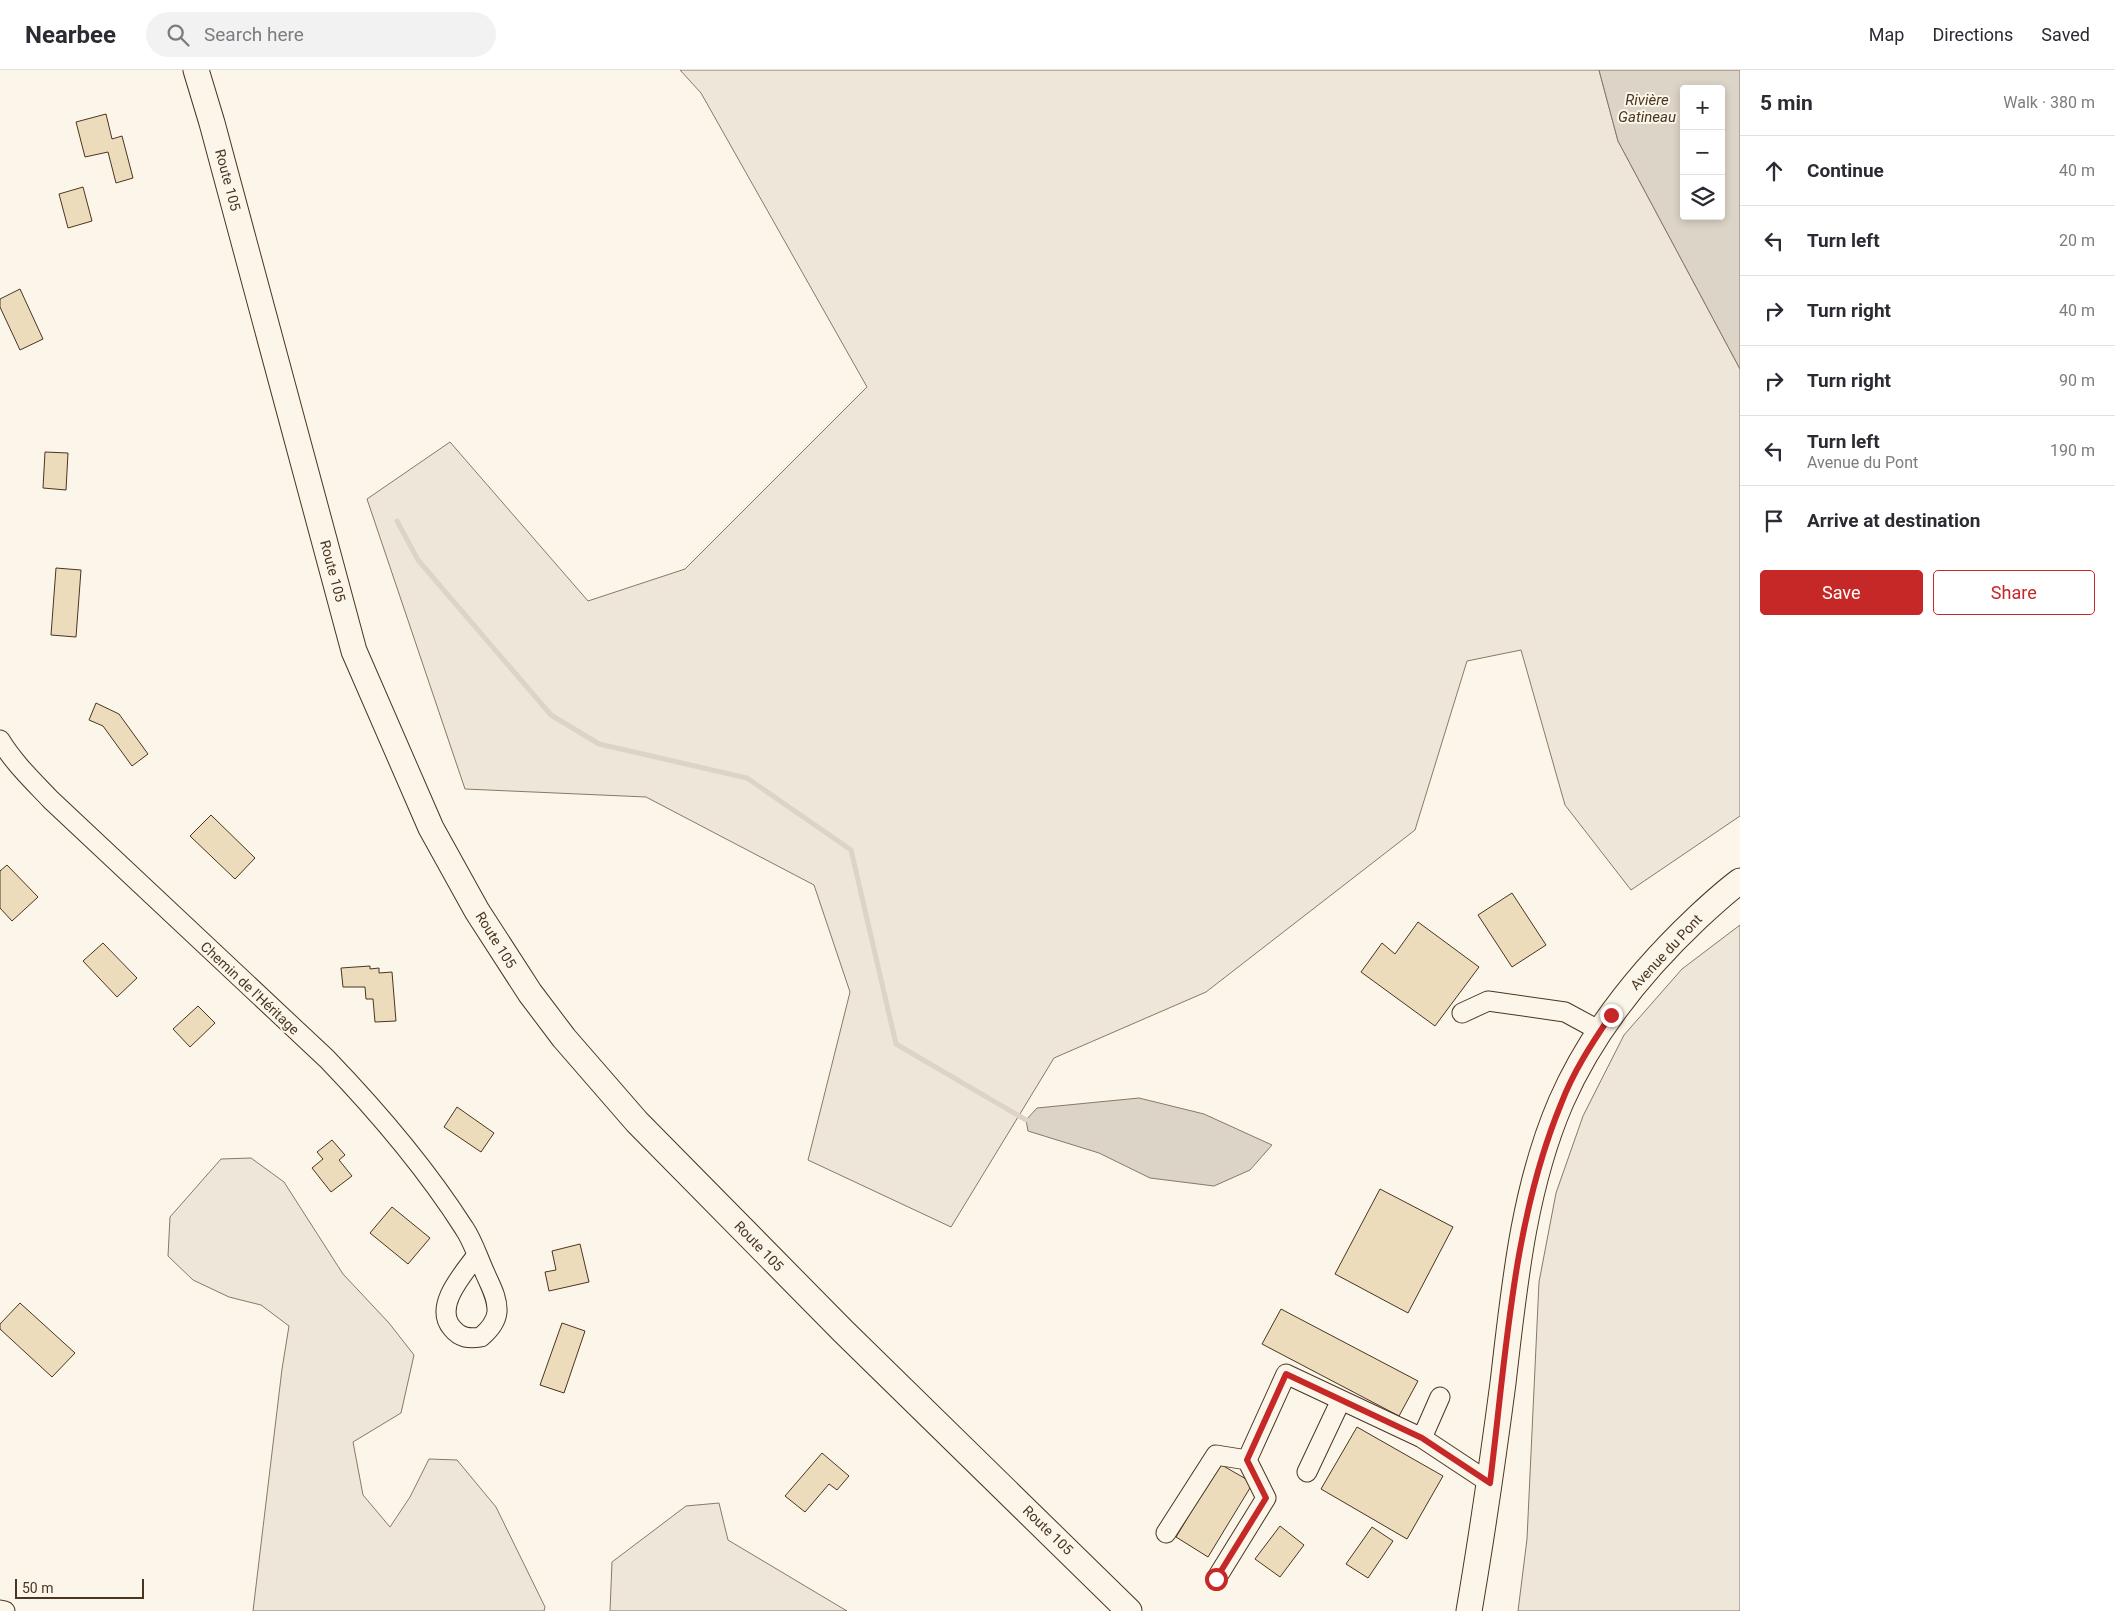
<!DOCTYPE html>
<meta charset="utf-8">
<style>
:root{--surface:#fff;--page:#f2f2f3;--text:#2b2b33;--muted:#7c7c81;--line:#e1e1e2;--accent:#c62828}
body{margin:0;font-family:Roboto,sans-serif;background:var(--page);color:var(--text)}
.controls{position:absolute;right:15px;top:15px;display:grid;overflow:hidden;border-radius:5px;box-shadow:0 2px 8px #0003}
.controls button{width:45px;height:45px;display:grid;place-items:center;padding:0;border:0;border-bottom:1px solid var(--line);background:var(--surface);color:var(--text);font:25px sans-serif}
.scale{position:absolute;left:15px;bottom:12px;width:129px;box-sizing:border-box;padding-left:5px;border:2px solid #4a3520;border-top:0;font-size:14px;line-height:18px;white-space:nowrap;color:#4a3520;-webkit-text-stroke:4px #fbf6e9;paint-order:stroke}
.stop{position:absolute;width:15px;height:15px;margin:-11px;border:4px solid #c62828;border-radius:50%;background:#fff}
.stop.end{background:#c62828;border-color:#fff;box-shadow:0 1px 5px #0008}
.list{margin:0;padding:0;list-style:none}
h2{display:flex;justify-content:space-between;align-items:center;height:65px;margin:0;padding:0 20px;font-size:21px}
h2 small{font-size:16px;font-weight:400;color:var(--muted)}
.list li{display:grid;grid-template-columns:32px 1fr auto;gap:15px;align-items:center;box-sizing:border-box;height:70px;padding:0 20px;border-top:1px solid var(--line)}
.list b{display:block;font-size:19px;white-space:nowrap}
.list p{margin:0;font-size:16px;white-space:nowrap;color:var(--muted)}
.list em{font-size:16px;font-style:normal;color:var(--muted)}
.actions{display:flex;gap:10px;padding:15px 20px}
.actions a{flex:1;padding:11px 0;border:1px solid var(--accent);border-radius:5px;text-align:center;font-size:18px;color:var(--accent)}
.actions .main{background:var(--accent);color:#fff}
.icon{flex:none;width:28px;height:28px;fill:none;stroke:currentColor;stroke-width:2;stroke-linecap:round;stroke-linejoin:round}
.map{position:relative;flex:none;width:1740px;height:1541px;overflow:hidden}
header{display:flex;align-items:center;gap:30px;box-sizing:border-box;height:70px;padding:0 25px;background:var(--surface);border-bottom:1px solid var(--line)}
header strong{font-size:24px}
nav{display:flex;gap:28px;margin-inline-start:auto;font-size:18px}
.search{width:350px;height:45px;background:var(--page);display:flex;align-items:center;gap:12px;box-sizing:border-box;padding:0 18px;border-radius:28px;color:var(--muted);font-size:19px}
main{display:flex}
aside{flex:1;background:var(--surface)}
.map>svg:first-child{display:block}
.green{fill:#ede6d9;stroke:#887966}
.water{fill:#dcd4c6;stroke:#887966;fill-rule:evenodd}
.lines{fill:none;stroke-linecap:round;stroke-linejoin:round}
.stream{stroke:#dcd4c6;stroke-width:5}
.building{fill:#ecdcbc;stroke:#4a3520}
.minor-casing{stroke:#4a3520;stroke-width:21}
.major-casing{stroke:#4a3520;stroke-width:27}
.minor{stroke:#fbf6e9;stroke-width:19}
.major{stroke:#fbf6e9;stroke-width:25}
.route{stroke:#c62828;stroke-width:6}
.labels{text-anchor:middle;stroke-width:4;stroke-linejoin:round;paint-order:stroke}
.street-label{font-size:14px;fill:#4a3520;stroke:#fbf6e9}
.water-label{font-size:15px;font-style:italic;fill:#4a3520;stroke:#fbf6e9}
</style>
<header>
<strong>Nearbee</strong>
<div class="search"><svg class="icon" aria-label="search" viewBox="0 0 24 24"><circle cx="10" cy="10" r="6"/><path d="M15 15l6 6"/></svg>Search here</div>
<nav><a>Map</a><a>Directions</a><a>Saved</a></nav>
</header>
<main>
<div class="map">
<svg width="1740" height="1541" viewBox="0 0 1740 1541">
<rect width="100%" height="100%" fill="#fbf6e9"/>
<path class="green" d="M 680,0 L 1599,0 L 1618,71 L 1740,299 L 1740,746 L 1631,820 L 1565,735 L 1521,580 L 1467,591 L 1415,760 L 1206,922 L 1054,988 L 951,1157 L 808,1090 L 850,922 L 814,815 L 646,727 L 465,719 L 367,429 L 450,372 L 588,531 L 685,499 L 867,317 L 701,23 Z
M 1740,855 L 1740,1541 L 1518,1541 L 1527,1469 L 1539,1212 L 1556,1123 L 1583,1046 L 1624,965 L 1682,899 Z
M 251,1088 L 284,1112 L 343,1204 L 389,1253 L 414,1285 L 401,1343 L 353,1372 L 363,1425 L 390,1457 L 410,1427 L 429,1389 L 457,1390 L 496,1437 L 545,1537 L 544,1541 L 253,1541 L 282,1299 L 289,1256 L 261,1235 L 229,1227 L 193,1210 L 168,1186 L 170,1147 L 221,1089 Z
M 719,1433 L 728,1470 L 847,1541 L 610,1541 L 612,1492 L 686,1436 Z"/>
<path class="water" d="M 1599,0 L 1740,0 L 1740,299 L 1618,71 ZM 1684,19 L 1721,19 L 1721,146 L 1684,146 Z
M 1139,1028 L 1204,1044 L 1272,1075 L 1250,1100 L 1214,1116 L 1150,1108 L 1099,1083 L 1028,1061 L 1026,1050 L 1037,1038 Z"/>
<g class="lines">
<path class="stream" d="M 397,451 L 418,490 L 551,645 L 599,674 L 747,708 L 851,780 L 896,974 L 1026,1050"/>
</g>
<path class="building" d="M 106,44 L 112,69 L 122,66 L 133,108 L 116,113 L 108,82 L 85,87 L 76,52 Z
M 83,117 L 92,151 L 68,158 L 59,124 Z
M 20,219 L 43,269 L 20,280 L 0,237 L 0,229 Z
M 45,382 L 68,383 L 66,420 L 43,418 Z
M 56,498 L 81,500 L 76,567 L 51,565 Z
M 96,633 L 119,644 L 148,684 L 132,696 L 103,656 L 89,650 Z
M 211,745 L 255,788 L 235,809 L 190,766 Z
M 7,795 L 38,827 L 12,851 L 0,838 L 0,801 Z
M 1512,823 L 1546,875 L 1512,897 L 1478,845 Z
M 1418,852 L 1479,897 L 1435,956 L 1361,902 L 1382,873 L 1395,884 Z
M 103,873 L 137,908 L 117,927 L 83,891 Z
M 370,896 L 370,899 L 379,898 L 379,903 L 392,902 L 396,951 L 375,952 L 373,929 L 366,929 L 365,917 L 343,917 L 341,898 Z
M 198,936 L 215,953 L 190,977 L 173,959 Z
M 457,1037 L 494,1063 L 481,1082 L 444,1057 Z
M 332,1070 L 345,1085 L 339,1090 L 352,1106 L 331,1122 L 312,1098 L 323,1089 L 317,1082 Z
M 1380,1119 L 1453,1157 L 1408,1243 L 1335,1204 Z
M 392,1137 L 430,1168 L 408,1194 L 370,1163 Z
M 580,1174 L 589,1212 L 549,1221 L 545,1202 L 556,1200 L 552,1181 Z
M 20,1233 L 75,1283 L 52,1307 L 0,1259 L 0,1254 Z
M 1281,1239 L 1418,1311 L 1399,1346 L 1262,1274 Z
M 562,1253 L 585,1261 L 564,1323 L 540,1315 Z
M 1357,1357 L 1443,1406 L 1407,1469 L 1321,1419 Z
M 822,1383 L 849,1406 L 837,1420 L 829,1414 L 805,1442 L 785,1426 Z
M 1220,1394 L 1253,1413 L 1208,1487 L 1176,1467 Z
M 1280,1456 L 1304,1475 L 1280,1507 L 1255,1489 Z
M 1372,1457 L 1393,1471 L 1368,1508 L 1346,1494 Z"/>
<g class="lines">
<g class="minor-casing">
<path id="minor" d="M 0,670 C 14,693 33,711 51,730 L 327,989 C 377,1041 425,1097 464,1158 C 473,1171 478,1188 485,1203 C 490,1215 498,1228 497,1242 C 496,1253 488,1261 481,1267 C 469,1269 460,1268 452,1258 C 433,1236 464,1203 477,1185
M 1462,943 L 1488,931 L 1565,942 L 1600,961
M 1422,1368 L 1440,1327
M 1307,1402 L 1341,1330
M 1166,1463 L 1216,1385 L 1247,1390
M 1216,1509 L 1266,1428 L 1247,1390 L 1286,1304 L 1422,1368 L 1490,1413
M 0,1540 L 5,1541"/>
</g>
<g class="major-casing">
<path id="major" d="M 196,0 L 212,53 L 354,581 L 431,758 L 477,841 L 530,923 L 564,968 L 637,1052 L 843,1261 L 1129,1541
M 1469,1541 C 1482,1465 1493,1389 1503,1313 C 1514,1219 1523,1120 1561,1032 C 1592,961 1642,900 1697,848 C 1711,835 1725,822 1740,811"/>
</g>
<use href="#minor" class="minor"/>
<use href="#major" class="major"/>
</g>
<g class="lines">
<path class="route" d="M 1216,1509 L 1266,1428 L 1247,1390 L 1286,1304 L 1422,1368 L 1490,1413 C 1506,1287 1512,1153 1561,1034 C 1573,1002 1592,973 1611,945"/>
</g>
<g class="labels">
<g class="street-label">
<text transform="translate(228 110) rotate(75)" y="5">Route 105</text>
<text transform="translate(333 501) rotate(75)" y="5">Route 105</text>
<text transform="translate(496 870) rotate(58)" y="5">Route 105</text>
<text transform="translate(1666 882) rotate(-47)" y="5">Avenue du Pont</text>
<text transform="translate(250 918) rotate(43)" y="5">Chemin de l'Héritage</text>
<text transform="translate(759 1176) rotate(46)" y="5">Route 105</text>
<text transform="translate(1048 1460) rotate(44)" y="5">Route 105</text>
</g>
<g class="water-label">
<text x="1647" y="35">Rivière<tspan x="1647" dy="17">Gatineau</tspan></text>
</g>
</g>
</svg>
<div class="controls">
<button>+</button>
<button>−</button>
<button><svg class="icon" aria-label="layers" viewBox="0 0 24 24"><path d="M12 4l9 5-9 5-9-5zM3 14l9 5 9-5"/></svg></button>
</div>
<div class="scale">50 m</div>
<div class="stop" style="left:1216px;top:1509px"></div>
<div class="stop end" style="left:1611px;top:945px"></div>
</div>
<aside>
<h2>5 min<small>Walk · 380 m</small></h2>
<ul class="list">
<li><svg class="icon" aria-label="ahead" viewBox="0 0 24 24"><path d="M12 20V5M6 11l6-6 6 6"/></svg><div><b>Continue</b></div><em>40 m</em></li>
<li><svg class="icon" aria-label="left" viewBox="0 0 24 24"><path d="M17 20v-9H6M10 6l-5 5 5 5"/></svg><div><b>Turn left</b></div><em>20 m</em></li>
<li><svg class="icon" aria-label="right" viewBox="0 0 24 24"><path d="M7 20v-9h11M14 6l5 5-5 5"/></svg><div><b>Turn right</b></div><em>40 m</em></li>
<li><svg class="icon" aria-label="right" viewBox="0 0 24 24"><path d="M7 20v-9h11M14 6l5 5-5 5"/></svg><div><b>Turn right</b></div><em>90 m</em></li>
<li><svg class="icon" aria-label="left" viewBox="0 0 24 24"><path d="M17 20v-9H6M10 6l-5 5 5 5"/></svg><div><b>Turn left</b><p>Avenue du Pont</p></div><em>190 m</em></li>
<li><svg class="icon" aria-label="arrive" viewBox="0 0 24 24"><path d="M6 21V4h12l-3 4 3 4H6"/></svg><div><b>Arrive at destination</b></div></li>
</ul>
<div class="actions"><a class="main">Save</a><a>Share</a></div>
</aside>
</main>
